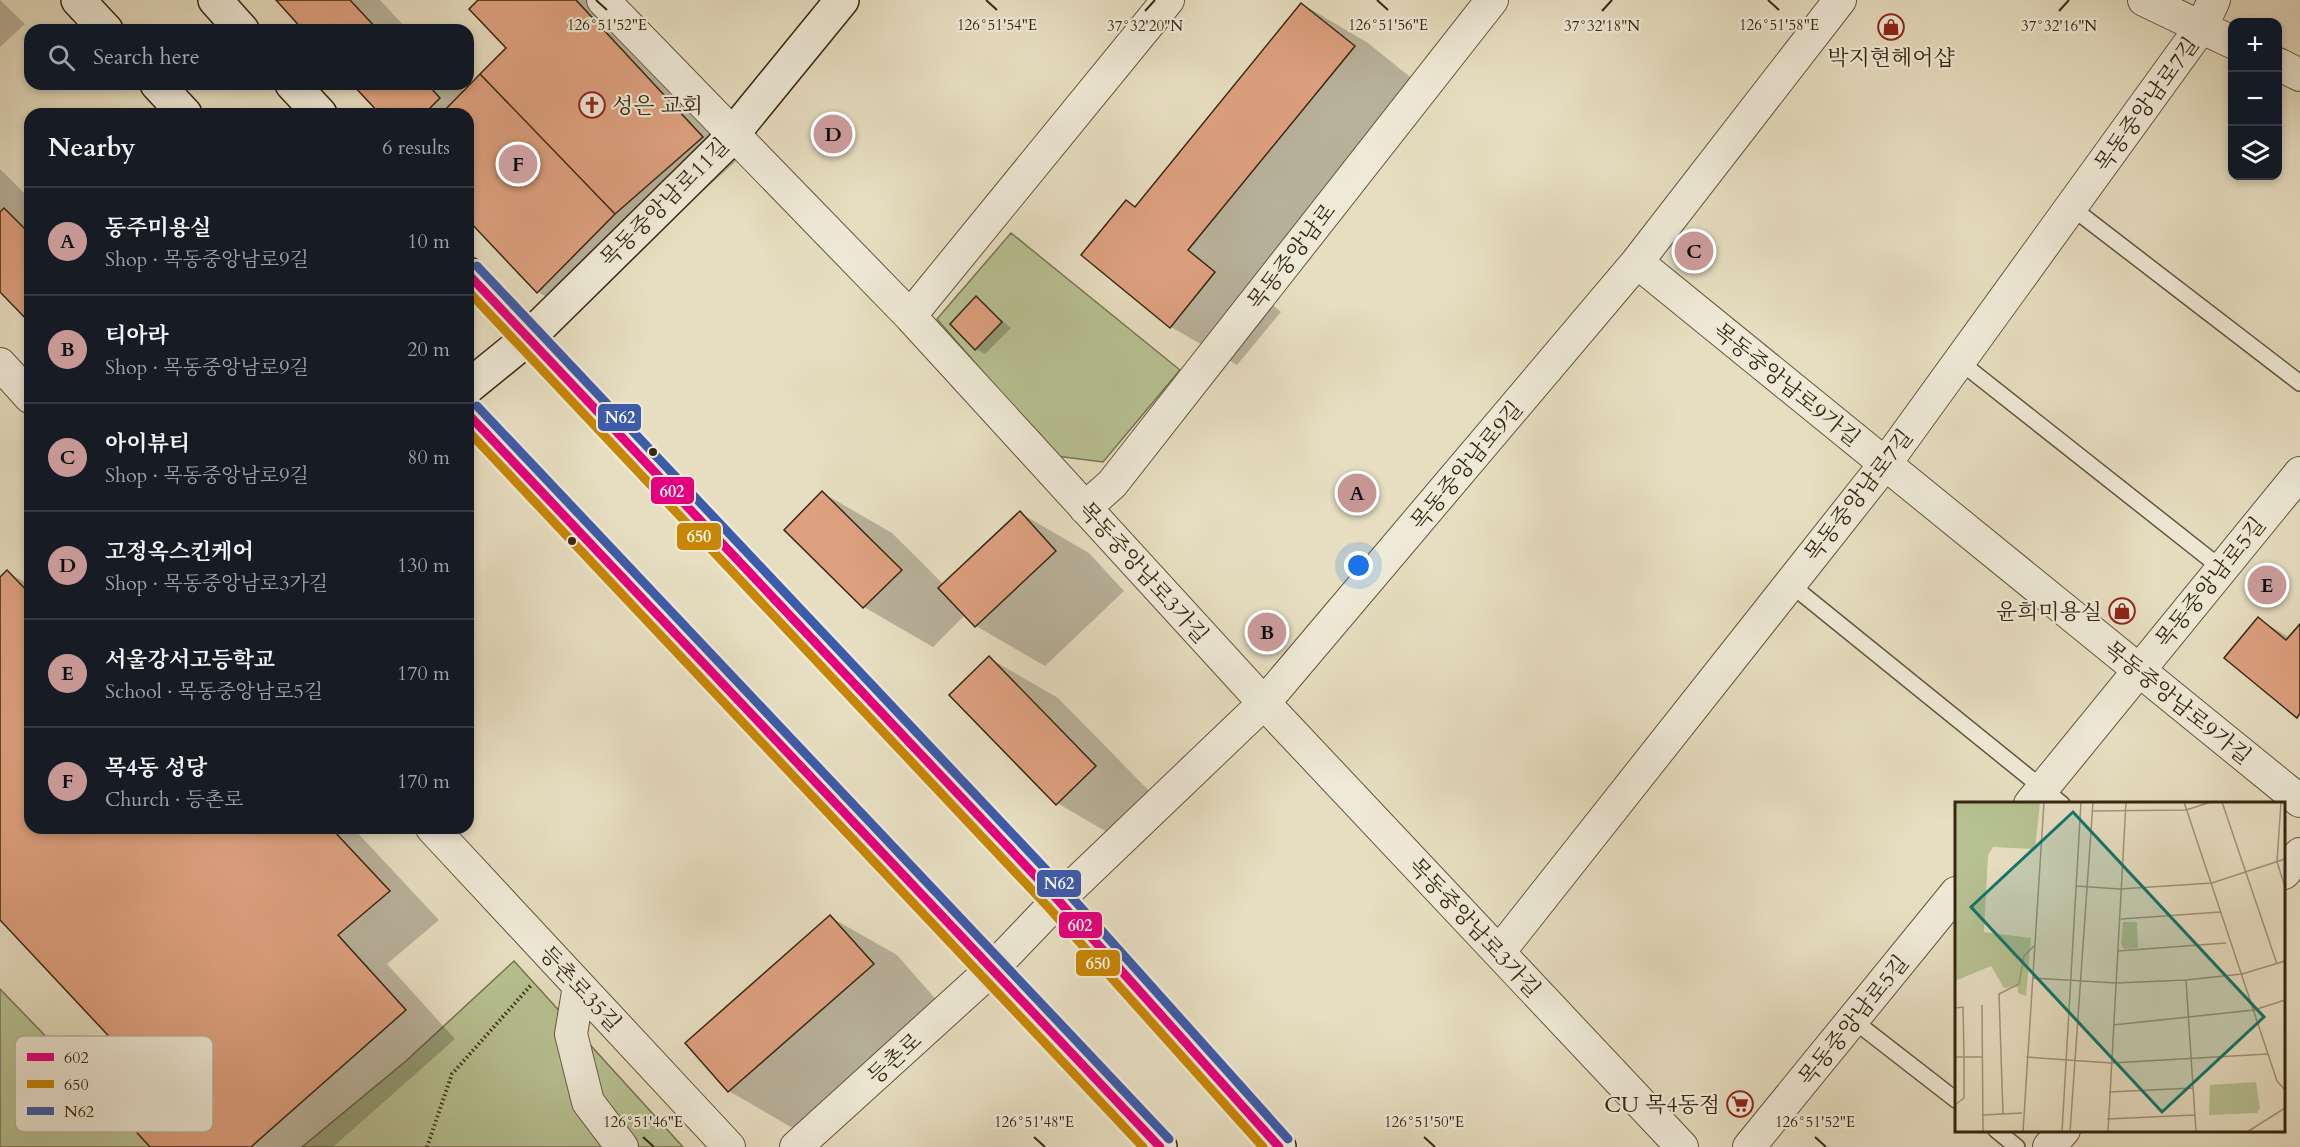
<!DOCTYPE html>
<meta charset="utf-8">
<style>
:root{--surface:#171b24;--page:#242831;--text:#f1f3f6;--muted:#9ea1a6;--line:#363941;--accent:#c59692}
body{margin:0;font-family:Cardo,"Noto Serif KR",serif;background:var(--page);color:var(--text)}
.controls{position:absolute;right:18px;top:18px;display:grid;overflow:hidden;border-radius:12px;box-shadow:0 3px 9px #0003}
.controls button{width:54px;height:54px;display:grid;place-items:center;padding:0;border:0;border-bottom:2px solid var(--line);background:var(--surface);color:var(--text);font:30px sans-serif}
.you{position:absolute;left:1359px;top:566px;width:21px;height:21px;margin:-15px;border:4px solid #fff;border-radius:50%;background:#1a73e8;box-shadow:0 0 0 9px #1a73e833}
.badge{display:grid;place-items:center;width:39px;height:39px;border-radius:50%;background:var(--accent);color:#111;font-size:20px;font-weight:700}
.pin{position:absolute;translate:-50% -50%;border:3px solid #fff;box-shadow:0 2px 6px #0006}
.list{margin:0;padding:0;list-style:none}
h2{display:flex;justify-content:space-between;align-items:center;height:78px;margin:0;padding:0 24px;font-size:26px}
h2 small{font-size:20px;font-weight:400;color:var(--muted)}
.list li{display:grid;grid-template-columns:39px 1fr auto;gap:18px;align-items:center;box-sizing:border-box;height:108px;padding:0 24px;border-top:2px solid var(--line)}
.list b{display:block;font-size:22px;white-space:nowrap}
.list p{margin:0;font-size:20px;white-space:nowrap;color:var(--muted)}
.list em{font-size:20px;font-style:normal;color:var(--muted)}
.icon{flex:none;width:33px;height:33px;fill:none;stroke:currentColor;stroke-width:2;stroke-linecap:round;stroke-linejoin:round}
.map{position:relative;flex:none;width:2300px;height:1147px;overflow:hidden}
.search{position:absolute;background:var(--surface);box-shadow:0 3px 9px #0003;left:24px;top:24px;width:450px;height:66px;display:flex;align-items:center;gap:15px;box-sizing:border-box;padding:0 21px;border-radius:18px;color:var(--muted);font-size:22px}
.panel{position:absolute;background:var(--surface);box-shadow:0 3px 9px #0003;left:24px;top:108px;width:450px;height:726px;border-radius:18px}
.map>svg:first-child{display:block}
.green{fill:#b7c192;stroke:#777451;stroke-width:1.5}
.shadow{fill:#0003}
.building{fill:#dea180;stroke:#372710;stroke-width:1.5}
.lines{fill:none;stroke-linecap:round;stroke-linejoin:round}
.lane-casing{stroke:#63553c;stroke-width:18}
.street-casing{stroke:#63553c;stroke-width:34}
.secondary-casing{stroke:#372710;stroke-width:36}
.path{stroke:#372710;stroke-width:4;stroke-dasharray:1.5 3;stroke-linecap:butt}
.lane{stroke:#efead7;stroke-width:15}
.street{stroke:#efead7;stroke-width:32}
.secondary{stroke:#efead7;stroke-width:33}
.bus-1-casing{stroke:#efead7;stroke-width:14}
.bus-2-casing{stroke:#efead7;stroke-width:14}
.bus-3-casing{stroke:#efead7;stroke-width:14}
.bus-1{stroke:#e5007d;stroke-width:9}
.bus-2{stroke:#c78604;stroke-width:9}
.bus-3{stroke:#3d5bab;stroke-width:9}
.ticks{fill:none;stroke:#372710;stroke-width:2}
.bus-dot{fill:#372710;stroke:#efead7;stroke-width:2}
.labels{text-anchor:middle;stroke-width:4.5;stroke-linejoin:round;paint-order:stroke}
.poi-label{font-size:22px;fill:#372710;stroke:#efead7;text-anchor:end}
.street-label{font-size:22px;fill:#372710;stroke:#efead7}
.inset-road{fill:none;stroke:#a1957a;stroke-width:1.5}
.view{fill:#0f766e;fill-opacity:0.15;stroke:#0f766e;stroke-width:3}
.inset-edge{fill:none;stroke:#372710;stroke-width:3}
.key{fill:#efead7;stroke:#b8b09b;stroke-width:1.5}
.key-label{font-size:16px;fill:#372710}
.ticks-label{font-size:15px;text-anchor:middle;fill:#372710;stroke:#efead7;stroke-width:4.5;stroke-linejoin:round;paint-order:stroke}
.line-badge{stroke:#efead7;stroke-width:2}
.badge-label{font-size:16px;text-anchor:middle;font-weight:bold;fill:#fff}
</style>
<div class="map">
<svg width="2300" height="1147" viewBox="0 0 2300 1147">
<rect width="100%" height="100%" fill="#e7dec1"/>
<filter id="stains"><feTurbulence type="fractalNoise" baseFrequency=".00333" numOctaves="4"/><feColorMatrix values="0 0 0 0 .2 0 0 0 0 .09 0 0 0 0 .02 0 0 0 .5 -.17"/></filter>
<radialGradient id="worn" r=".72"><stop offset=".6" stop-color="#630" stop-opacity="0"/><stop offset="1" stop-color="#630" stop-opacity=".3"/></radialGradient>
<path class="green" d="M 1011,233 L 1180,370 L 1103,462 L 1056,456 L 937,319 Z
M 514,961 L 683,1147 L 302,1147 L 406,1061 Z
M 0,989 L 153,1147 L 0,1147 Z"/>
<path class="shadow" d="M 0,0 L 25,24 L 0,47 Z
M 278,0 L 380,0 L 408,30 L 305,30 Z
M 480,0 L 591,0 L 739,159 L 653,235 L 575,313 L 538,292 L 468,218 L 468,114 L 382,114 L 354,84 L 457,84 L 465,92 L 508,48 Z
M 1302,4 L 1368,43 L 1420,85 L 1254,290 L 1281,312 L 1237,365 L 1171,327 L 1127,202 L 1136,207 Z
M 0,169 L 30,199 L 30,214 L 24,221 L 30,224 L 30,321 L 0,290 Z
M 976,298 L 1011,328 L 985,354 L 976,349 Z
M 823,493 L 892,533 L 944,585 L 1020,513 L 1089,553 L 1124,591 L 1045,666 L 976,626 L 965,615 L 933,647 L 864,607 L 786,530 Z
M 7,572 L 30,585 L 30,828 L 353,828 L 439,920 L 387,964 L 455,1039 L 333,1147 L 152,1147 L 165,1094 L 0,917 L 0,579 Z
M 2258,619 L 2290,638 L 2300,626 L 2300,718 Z
M 989,658 L 1058,698 L 1164,806 L 1126,843 L 1057,803 Z
M 830,917 L 897,955 L 939,1003 L 796,1130 L 729,1091 Z"/>
<path class="building" d="M 276,0 L 350,0 L 378,30 L 303,30 Z
M 478,0 L 576,0 L 703,137 L 615,214 L 480,74 L 506,48 L 469,9 Z
M 1301,3 L 1355,46 L 1188,250 L 1215,272 L 1170,328 L 1081,255 L 1126,200 L 1135,207 Z
M 480,74 L 615,214 L 537,293 L 468,220 L 468,114 L 441,114 Z
M 352,84 L 427,84 L 440,98 L 424,114 L 380,114 Z
M 4,208 L 30,234 L 30,323 L 0,292 L 0,212 Z
M 976,296 L 1002,322 L 975,350 L 950,324 Z
M 822,491 L 902,570 L 863,608 L 784,530 Z
M 1020,511 L 1056,551 L 975,627 L 938,588 Z
M 7,570 L 30,594 L 30,828 L 331,828 L 390,891 L 338,935 L 406,1010 L 251,1147 L 150,1147 L 129,1124 L 163,1094 L 0,920 L 0,577 Z
M 2258,617 L 2286,640 L 2300,624 L 2300,713 L 2297,718 L 2224,658 Z
M 989,656 L 1096,766 L 1056,805 L 949,695 Z
M 830,915 L 874,964 L 728,1092 L 685,1043 Z"/>
<g class="lines">
<g class="lane-casing">
<path id="lane" d="M 2071,207 L 2300,383
M 1959,361 L 2221,568
M 1790,584 L 2062,804
M 1853,1020 L 1956,1100
M 1996,1130 L 2017,1147"/>
</g>
<g class="street-casing">
<path id="street" d="M 603,0 L 910,316 L 1264,703 L 1682,1147
M 2144,0 L 2232,42
M 2278,64 L 2300,75
M 1637,262 L 2300,801
M 910,316 L 1168,0
M 0,364 L 30,397
M 1085,508 L 1112,484 L 1492,0
M 2030,804 L 2300,473
M 432,828 L 729,1147
M 2284,873 L 2300,854
M 1499,952 L 1885,464 L 2202,26 L 2214,0
M 579,986 L 571,1034 L 588,1102 L 622,1147
M 796,1147 L 992,969 L 1058,900 L 1264,703 L 1637,262 L 1840,0
M 1749,1147 L 1956,893
M 2049,1147 L 2064,1130"/>
</g>
<g class="secondary-casing">
<path id="secondary" d="M 78,0 L 106,30
M 215,0 L 242,30
M 157,84 L 185,114
M 292,84 L 320,114
M 468,274 L 1058,900 L 1279,1147
M 468,387 L 527,339 L 722,147 L 842,0
M 468,414 L 1160,1147"/>
</g>
<path class="path" d="M 427,1147 L 452,1074 L 532,984"/>
<use href="#lane" class="lane"/>
<use href="#street" class="street"/>
<use href="#secondary" class="secondary"/>
<g class="bus-1-casing">
<path id="bus-1" d="M 468,274 L 1058,900 L 1279,1147
M 468,414 L 1160,1147"/>
</g>
<g class="bus-2-casing">
<path id="bus-2" d="M 468,291 L 1049,908 L 1263,1147
M 468,431 L 1143,1147"/>
</g>
<g class="bus-3-casing">
<path id="bus-3" d="M 477,266 L 1067,892 L 1288,1139
M 477,406 L 1169,1139"/>
</g>
<use href="#bus-1" class="bus-1"/>
<use href="#bus-2" class="bus-2"/>
<use href="#bus-3" class="bus-3"/>
</g>
<path class="ticks" d="M 596,0 L 607,10M 986,0 L 997,10M 1377,0 L 1388,10M 1768,0 L 1779,10M 1145,11 L 1155,0M 1602,11 L 1612,0M 2059,11 L 2069,0M 643,1137 L 654,1147M 1034,1137 L 1045,1147M 1424,1137 L 1435,1147M 1815,1137 L 1826,1147"/>
<defs>
<g id="shop-ring" transform="scale(1.35)"><circle r="9.5" fill="#efead7" stroke="#8f2418" stroke-width="1.5"/><path d="M-5-2.5h2.3a2.7 3.5 0 0 1 5.4 0H5L5.5 6h-11ZM-1.5-2.5h3a1.5 2.3 0 0 0-3 0Z" fill="#8f2418"/></g>
<g id="church-ring" transform="scale(1.35)"><circle r="9.5" fill="#efead7" stroke="#8f2418" stroke-width="1.5"/><path d="M-1.2-6h2.4v3.5h3.3v2.4h-3.3V6h-2.4V-.1h-3.3v-2.4h3.3Z" fill="#8f2418"/></g>
<g id="supermarket-ring" transform="scale(1.35)"><circle r="9.5" fill="#efead7" stroke="#8f2418" stroke-width="1.5"/><path d="M-6-5.5h2.5l.6 2H6L4.5 2H-2.5L-4.4-4H-6ZM-1.5 3.2a1.3 1.3 0 1 0 .1 0ZM3 3.2a1.3 1.3 0 1 0 .1 0Z" fill="#8f2418"/></g>
</defs>
<g fill-rule="evenodd">
<use href="#shop-ring" x="1891" y="27"/>
<use href="#church-ring" x="592" y="105"/>
<use href="#shop-ring" x="2122" y="611"/>
<use href="#supermarket-ring" x="1740" y="1104"/>
</g>
<g class="bus-dot">
<circle cx="653" cy="452" r="5"/>
<circle cx="572" cy="541" r="5"/>
</g>
<g class="labels">
<g class="poi-label">
<text x="1891" y="65" text-anchor="middle">박지현헤어샵</text>
<text x="612" y="113" text-anchor="start">성은 교회</text>
<text x="2102" y="619">윤희미용실</text>
<text x="1720" y="1112">CU 목4동점</text>
</g>
<g class="street-label">
<text transform="translate(2146 104) rotate(-54)" y="8">목동중앙남로7길</text>
<text transform="translate(664 202) rotate(-45)" y="8">목동중앙남로11길</text>
<text transform="translate(1291 256) rotate(-52)" y="8">목동중앙남로</text>
<text transform="translate(1787 384) rotate(39)" y="8">목동중앙남로9가길</text>
<text transform="translate(1466 465) rotate(-50)" y="8">목동중앙남로9길</text>
<text transform="translate(1858 495) rotate(-52)" y="8">목동중앙남로7길</text>
<text transform="translate(1144 572) rotate(48)" y="8">목동중앙남로3가길</text>
<text transform="translate(2210 582) rotate(-51)" y="8">목동중앙남로5길</text>
<text transform="translate(2178 702) rotate(39)" y="8">목동중앙남로9가길</text>
<text transform="translate(1475 927) rotate(47)" y="8">목동중앙남로3가길</text>
<text transform="translate(581 988) rotate(47)" y="8">등촌로35길</text>
<text transform="translate(1853 1020) rotate(-51)" y="8">목동중앙남로5길</text>
<text transform="translate(894 1058) rotate(-42)" y="8">등촌로</text>
</g>
</g>
<g transform="translate(1955 802)">
<rect width="330" height="330" fill="#e7dec1"/>
<path d="M 0,0 L 85,0 L 80,47 L 38,45 L 33,53 L 29,130 L 76,136 L 71,194 L 63,191 L 63,185 L 49,186 L 36,164 L 0,179 ZM 168,120 L 182,120 L 183,146 L 169,147 L 166,142 ZM 301,280 L 305,306 L 302,311 L 254,313 L 255,283 Z" fill="#b7c192"/>
<path class="inset-road" d="M 229,0 L 322,279 L 330,288M 267,0 L 322,162M 326,0 L 322,60 L 330,85M 138,9 L 231,8 L 256,0M 121,84 L 165,87 L 257,81 L 330,57M 166,117 L 266,110M 163,149 L 271,141M 77,176 L 161,181 L 231,178 L 287,172 L 330,159M 231,178 L 241,330M 27,203 L 28,330M 0,206 L 8,205 L 9,255 L 9,296 L 0,303M 158,223 L 299,208 L 330,198M 0,255 L 27,255M 71,255 L 156,261 L 313,252M 154,290 L 238,286M 48,312 L 44,192 L 64,182 L 69,154 L 79,144M 27,313 L 67,311M 152,317 L 240,313M 68,330 L 89,0M 107,330 L 126,0M 115,330 L 138,0M 153,330 L 171,0M 292,330 L 330,306"/>
<path class="view" d="M 118,10 L 309,215 L 207,310 L 16,105 Z"/>
<rect width="330" height="330" class="inset-edge"/>
</g>
<rect x="15" y="1036" width="198" height="96" rx="9" class="key"/>
<rect x="27" y="1053" width="27" height="8" fill="#e5007d"/>
<rect x="27" y="1080" width="27" height="8" fill="#c78604"/>
<rect x="27" y="1107" width="27" height="8" fill="#3d5bab"/>
<g class="key-label">
<text x="64" y="1063">602</text>
<text x="64" y="1090">650</text>
<text x="64" y="1117">N62</text>
</g>
<g class="ticks-label">
<text x="607" y="30">126°51'52"E</text>
<text x="997" y="30">126°51'54"E</text>
<text x="1388" y="30">126°51'56"E</text>
<text x="1779" y="30">126°51'58"E</text>
<text x="1145" y="31">37°32'20"N</text>
<text x="1602" y="31">37°32'18"N</text>
<text x="2059" y="31">37°32'16"N</text>
<text x="643" y="1127">126°51'46"E</text>
<text x="1034" y="1127">126°51'48"E</text>
<text x="1424" y="1127">126°51'50"E</text>
<text x="1815" y="1127">126°51'52"E</text>
</g>
<g class="line-badge">
<rect x="597" y="403" width="45" height="29" rx="6" fill="#3d5bab"/>
<rect x="650" y="476" width="45" height="29" rx="6" fill="#e5007d"/>
<rect x="676" y="522" width="46" height="29" rx="6" fill="#c78604"/>
<rect x="1036" y="869" width="46" height="29" rx="6" fill="#3d5bab"/>
<rect x="1058" y="911" width="45" height="28" rx="6" fill="#e5007d"/>
<rect x="1075" y="949" width="46" height="28" rx="6" fill="#c78604"/>
</g>
<g class="badge-label">
<text x="620" y="423">N62</text>
<text x="672" y="497">602</text>
<text x="699" y="542">650</text>
<text x="1059" y="889">N62</text>
<text x="1080" y="931">602</text>
<text x="1098" y="969">650</text>
</g>
<rect width="100%" height="100%" filter="url(#stains)"/>
<rect width="100%" height="100%" fill="url(#worn)"/>
</svg>
<div class="controls">
<button>+</button>
<button>−</button>
<button><svg class="icon" aria-label="layers" viewBox="0 0 24 24"><path d="M12 4l9 5-9 5-9-5zM3 14l9 5 9-5"/></svg></button>
</div>
<div class="you"></div>
<div class="pin badge" style="left:1357px;top:493px">A</div>
<div class="pin badge" style="left:1267px;top:632px">B</div>
<div class="pin badge" style="left:1694px;top:251px">C</div>
<div class="pin badge" style="left:833px;top:134px">D</div>
<div class="pin badge" style="left:2267px;top:585px">E</div>
<div class="pin badge" style="left:518px;top:164px">F</div>
<div class="search"><svg class="icon" aria-label="search" viewBox="0 0 24 24"><circle cx="10" cy="10" r="6"/><path d="M15 15l6 6"/></svg>Search here</div>
<section class="panel">
<h2>Nearby<small>6 results</small></h2>
<ul class="list">
<li><span class="badge">A</span><div><b>동주미용실</b><p>Shop · 목동중앙남로9길</p></div><em>10 m</em></li>
<li><span class="badge">B</span><div><b>티아라</b><p>Shop · 목동중앙남로9길</p></div><em>20 m</em></li>
<li><span class="badge">C</span><div><b>아이뷰티</b><p>Shop · 목동중앙남로9길</p></div><em>80 m</em></li>
<li><span class="badge">D</span><div><b>고정옥스킨케어</b><p>Shop · 목동중앙남로3가길</p></div><em>130 m</em></li>
<li><span class="badge">E</span><div><b>서울강서고등학교</b><p>School · 목동중앙남로5길</p></div><em>170 m</em></li>
<li><span class="badge">F</span><div><b>목4동 성당</b><p>Church · 등촌로</p></div><em>170 m</em></li>
</ul>
</section>
</div>
